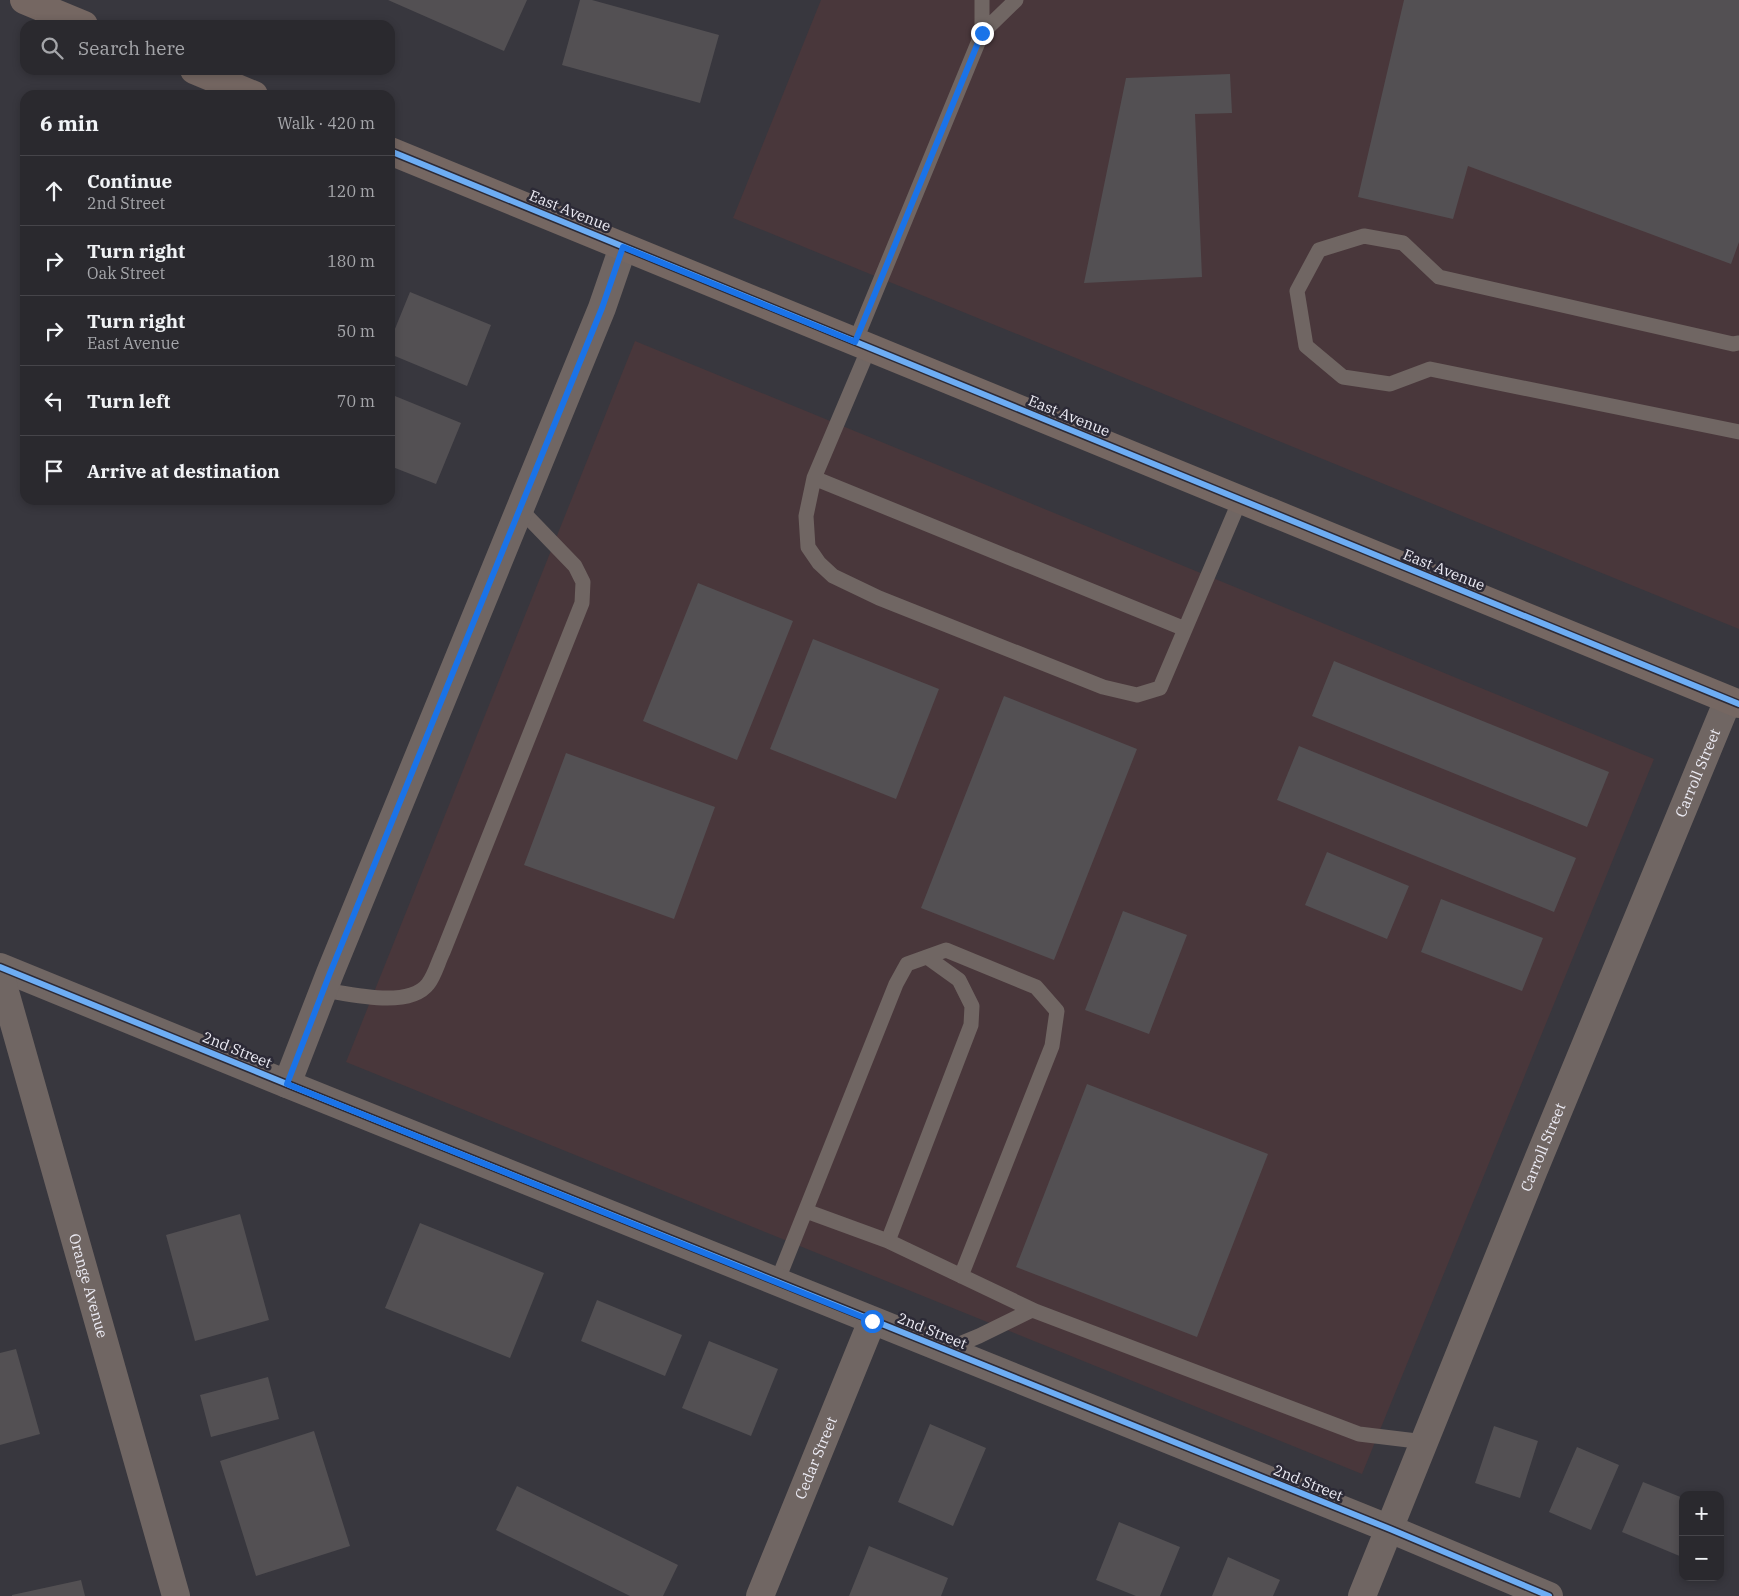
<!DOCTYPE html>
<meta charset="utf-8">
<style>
:root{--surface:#2a292e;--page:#36353a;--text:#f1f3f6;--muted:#a5a6aa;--line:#46454a}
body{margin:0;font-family:"IBM Plex Serif",serif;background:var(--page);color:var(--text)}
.controls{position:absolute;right:15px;bottom:15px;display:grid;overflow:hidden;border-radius:10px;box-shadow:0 2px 8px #0003}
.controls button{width:45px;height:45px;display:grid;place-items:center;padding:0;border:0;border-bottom:1px solid var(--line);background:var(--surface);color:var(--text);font:25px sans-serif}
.stop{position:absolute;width:15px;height:15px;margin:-11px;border:4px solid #1a73e8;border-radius:50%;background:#fff}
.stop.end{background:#1a73e8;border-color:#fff;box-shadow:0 1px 5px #0008}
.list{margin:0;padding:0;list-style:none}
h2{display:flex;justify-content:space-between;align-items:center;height:65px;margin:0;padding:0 20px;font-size:21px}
h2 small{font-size:16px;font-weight:400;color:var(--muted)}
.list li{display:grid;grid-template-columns:32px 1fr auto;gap:15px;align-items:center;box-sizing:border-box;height:70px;padding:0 20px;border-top:1px solid var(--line)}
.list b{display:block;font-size:19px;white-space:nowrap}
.list p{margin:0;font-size:16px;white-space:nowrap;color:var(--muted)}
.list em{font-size:16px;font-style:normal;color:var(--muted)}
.icon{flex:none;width:28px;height:28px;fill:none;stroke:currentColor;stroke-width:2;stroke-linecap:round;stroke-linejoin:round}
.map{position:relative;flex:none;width:1739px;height:1596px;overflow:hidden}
.search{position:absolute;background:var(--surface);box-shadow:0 2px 8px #0003;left:20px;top:20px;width:375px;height:55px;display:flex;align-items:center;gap:12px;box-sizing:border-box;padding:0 18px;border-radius:15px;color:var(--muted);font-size:19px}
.panel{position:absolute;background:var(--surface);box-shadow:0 2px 8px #0003;left:20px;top:90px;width:375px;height:415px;border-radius:15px}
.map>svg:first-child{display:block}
.education{fill:#49373b}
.building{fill:#535053}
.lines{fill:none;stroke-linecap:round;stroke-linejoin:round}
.lane{stroke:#706663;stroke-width:15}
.street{stroke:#706663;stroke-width:28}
.secondary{stroke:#756762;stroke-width:28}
.cycleway-casing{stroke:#2c2a36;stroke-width:9}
.cycleway{stroke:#6dadf4;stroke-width:6}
.route{stroke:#1a73e8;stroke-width:6}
.labels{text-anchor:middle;stroke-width:5;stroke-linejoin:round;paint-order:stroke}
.street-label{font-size:15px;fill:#edecf5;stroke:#2c2a36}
</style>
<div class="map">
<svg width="1739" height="1596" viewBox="0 0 1739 1596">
<rect width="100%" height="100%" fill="#38373e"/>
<path class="education" d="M 821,0 L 1739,0 L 1739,629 L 733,218 Z
M 635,341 L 1654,759 L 1362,1474 L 346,1062 Z"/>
<path class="building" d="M 388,0 L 527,0 L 504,51 Z
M 580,0 L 592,0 L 719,35 L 700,103 L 562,65 Z
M 1404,0 L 1739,0 L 1739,242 L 1731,264 L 1468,166 L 1453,219 L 1358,197 Z
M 1230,74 L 1232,113 L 1195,114 L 1202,277 L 1084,283 L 1126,78 Z
M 410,292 L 491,325 L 467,386 L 390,354 L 390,341 Z
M 390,394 L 461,423 L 436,484 L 390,466 Z
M 698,583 L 793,621 L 737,760 L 643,721 Z
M 813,639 L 939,689 L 896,799 L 770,749 Z
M 1334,661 L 1609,772 L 1587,827 L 1312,716 Z
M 1004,696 L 1137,749 L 1054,960 L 921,908 Z
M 1299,746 L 1576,858 L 1554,912 L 1277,800 Z
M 566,753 L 715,807 L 674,919 L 524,865 Z
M 1327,852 L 1409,886 L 1387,939 L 1305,905 Z
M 1441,899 L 1543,938 L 1522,991 L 1421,952 Z
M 1123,911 L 1187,935 L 1149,1034 L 1085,1010 Z
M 1087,1084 L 1268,1154 L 1197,1337 L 1016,1267 Z
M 240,1214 L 269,1320 L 195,1341 L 166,1235 Z
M 420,1223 L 544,1273 L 510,1358 L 385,1308 Z
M 597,1300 L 682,1335 L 665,1376 L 581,1341 Z
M 709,1341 L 778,1369 L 751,1436 L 682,1408 Z
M 16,1349 L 40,1434 L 0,1445 L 0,1353 Z
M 268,1377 L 279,1419 L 211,1437 L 200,1395 Z
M 930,1424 L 986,1448 L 953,1526 L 898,1502 Z
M 1494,1426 L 1538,1441 L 1520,1498 L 1475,1483 Z
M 314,1431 L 350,1546 L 256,1576 L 220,1461 Z
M 1577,1447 L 1619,1465 L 1591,1530 L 1549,1512 Z
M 1643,1482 L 1683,1498 L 1682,1557 L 1622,1532 Z
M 517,1486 L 678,1565 L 663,1596 L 630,1596 L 496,1530 Z
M 1119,1522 L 1180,1547 L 1160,1596 L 1136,1596 L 1096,1580 Z
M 869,1546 L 948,1578 L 941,1596 L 849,1596 Z
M 1228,1557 L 1280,1580 L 1273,1596 L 1212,1596 Z
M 81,1580 L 85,1596 L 12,1596 L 12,1595 Z"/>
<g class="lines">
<path class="lane" d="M 982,33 L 1016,0
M 855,342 L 982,33 L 982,0
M 1739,343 L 1733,344 L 1439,277 L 1403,243 L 1364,236 L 1319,250 L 1297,291 L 1306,346 L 1343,377 L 1390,384 L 1430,369 L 1739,432
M 869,348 L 814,478 L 806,516 L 808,547 L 819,563 L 833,576 L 879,598 L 1103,687 L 1137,695 L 1160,688 L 1240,500
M 814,478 L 1185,629
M 323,990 C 350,994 409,1009 428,984 C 435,975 438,962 443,952 L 582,603 L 583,582 L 575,566 L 520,509
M 806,1211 L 888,1241 L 1035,1311 L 1359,1434 L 1425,1442
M 888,1241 L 971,1025 L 972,1006 L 959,980 L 927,957
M 777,1282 L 896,984 L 907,964 L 946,950 L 1036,987 L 1057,1011 L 1052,1046 L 961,1276
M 945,1350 L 979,1336 L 1032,1310"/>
<g class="street">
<path d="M 0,967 L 287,1084 L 1390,1529 L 1549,1596"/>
<path id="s1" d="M 0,974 L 176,1596"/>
<path d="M 287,1084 L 330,973 L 602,308 L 623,247"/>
<path id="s2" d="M 760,1596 L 872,1321"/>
<path id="s3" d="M 1362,1596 L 1533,1172 L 1728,700"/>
</g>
<path class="secondary" d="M 24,0 L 84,25
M 194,70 L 254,95
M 390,151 L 1739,704"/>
<g class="cycleway-casing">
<path id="cycleway" d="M 390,151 L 1739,704
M 0,967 L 287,1084 L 1390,1529 L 1549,1596"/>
</g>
<use href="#cycleway" class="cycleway"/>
</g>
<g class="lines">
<path class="route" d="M 872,1321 L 287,1084 L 330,973 L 602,308 L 623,247 L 855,342 L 982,33"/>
</g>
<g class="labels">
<g class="street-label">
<text transform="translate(570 211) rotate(22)" y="5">East Avenue</text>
<text transform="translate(1069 416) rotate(22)" y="5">East Avenue</text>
<text transform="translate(1444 570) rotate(22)" y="5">East Avenue</text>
<text dy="5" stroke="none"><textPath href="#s3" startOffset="889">Carroll Street</textPath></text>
<text transform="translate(237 1050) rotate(22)" y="5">2nd Street</text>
<text dy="5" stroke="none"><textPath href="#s3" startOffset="484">Carroll Street</textPath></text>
<text dy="5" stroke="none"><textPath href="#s1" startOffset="324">Orange Avenue</textPath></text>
<text transform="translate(932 1331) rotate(22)" y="5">2nd Street</text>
<text dy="5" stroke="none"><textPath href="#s2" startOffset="149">Cedar Street</textPath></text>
<text transform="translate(1308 1483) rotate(22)" y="5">2nd Street</text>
</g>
</g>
</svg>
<div class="controls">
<button>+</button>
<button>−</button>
</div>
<div class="stop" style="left:872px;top:1321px"></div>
<div class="stop end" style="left:982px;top:33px"></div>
<div class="search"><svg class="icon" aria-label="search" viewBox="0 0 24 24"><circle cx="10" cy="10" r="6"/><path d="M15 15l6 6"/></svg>Search here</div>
<section class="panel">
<h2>6 min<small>Walk · 420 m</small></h2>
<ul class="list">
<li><svg class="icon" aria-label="ahead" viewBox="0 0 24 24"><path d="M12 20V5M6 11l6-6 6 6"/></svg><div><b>Continue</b><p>2nd Street</p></div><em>120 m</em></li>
<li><svg class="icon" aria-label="right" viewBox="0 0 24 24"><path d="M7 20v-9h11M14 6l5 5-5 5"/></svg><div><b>Turn right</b><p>Oak Street</p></div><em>180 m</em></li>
<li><svg class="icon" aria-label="right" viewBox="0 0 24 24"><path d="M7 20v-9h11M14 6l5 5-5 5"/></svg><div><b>Turn right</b><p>East Avenue</p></div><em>50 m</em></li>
<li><svg class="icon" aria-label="left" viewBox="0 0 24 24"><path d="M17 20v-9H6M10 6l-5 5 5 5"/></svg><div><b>Turn left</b></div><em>70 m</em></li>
<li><svg class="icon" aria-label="arrive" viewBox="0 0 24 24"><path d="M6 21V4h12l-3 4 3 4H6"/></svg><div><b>Arrive at destination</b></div></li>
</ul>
</section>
</div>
